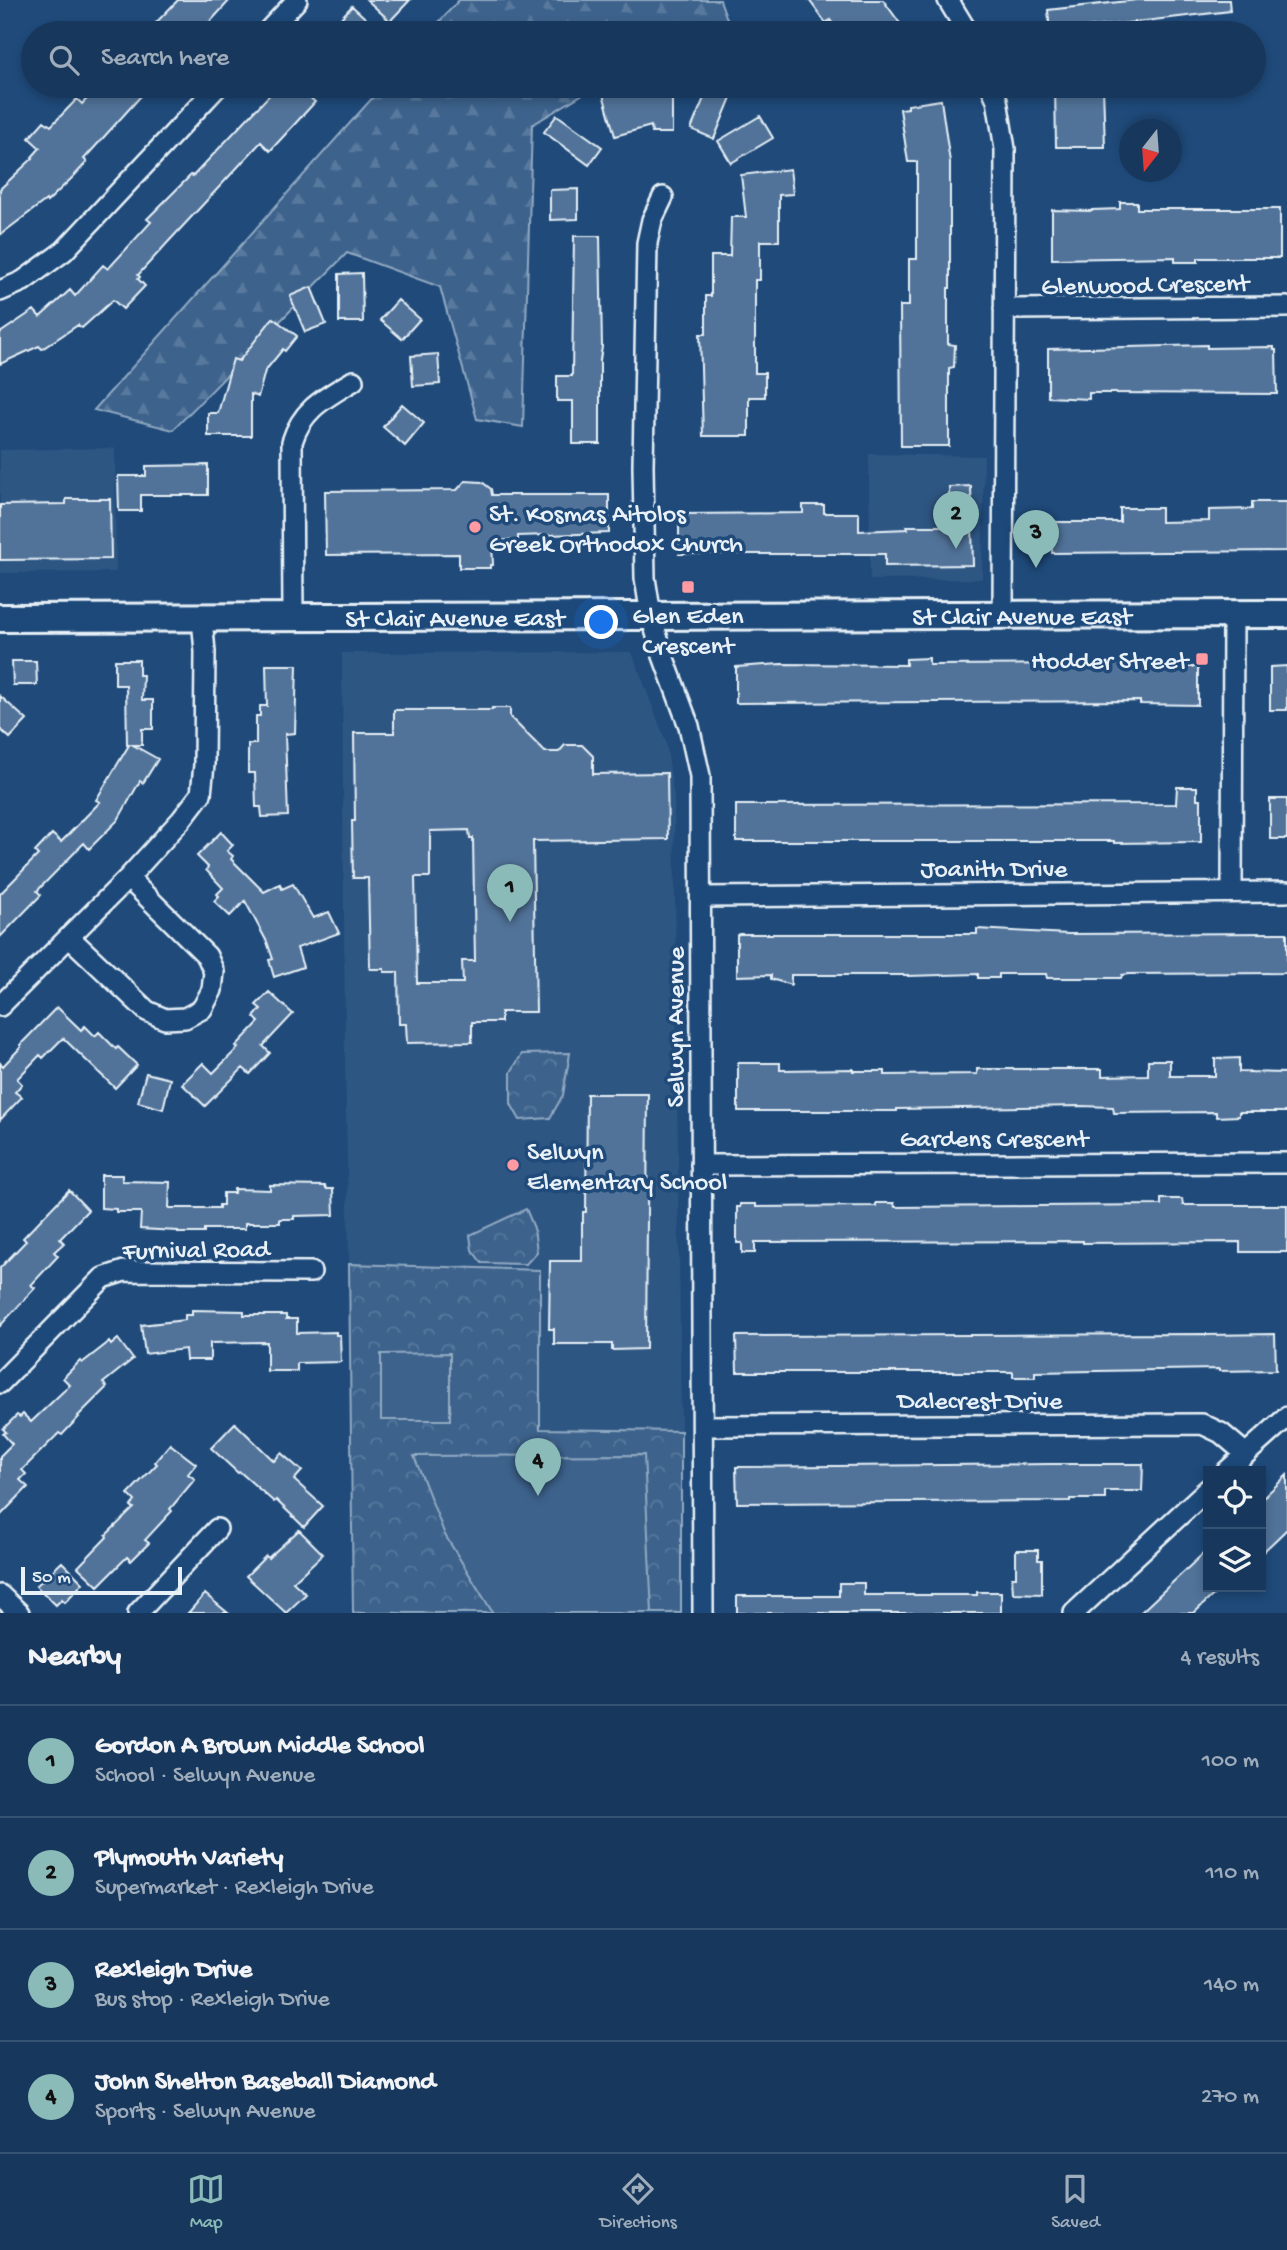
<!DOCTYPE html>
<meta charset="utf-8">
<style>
:root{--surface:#17385c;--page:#203f62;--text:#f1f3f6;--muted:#9eacbb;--line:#365272;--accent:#8bbbb9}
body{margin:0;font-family:"Gochi Hand",sans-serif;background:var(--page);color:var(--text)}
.controls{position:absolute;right:21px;bottom:21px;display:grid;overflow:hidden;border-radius:0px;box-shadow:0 4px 10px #0003}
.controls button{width:63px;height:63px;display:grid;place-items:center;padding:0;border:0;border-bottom:2px solid var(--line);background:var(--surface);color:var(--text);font:35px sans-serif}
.compass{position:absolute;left:1119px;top:119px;width:63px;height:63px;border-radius:50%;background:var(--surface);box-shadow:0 4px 10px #0003;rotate:197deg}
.scale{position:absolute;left:21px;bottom:18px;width:161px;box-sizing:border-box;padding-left:7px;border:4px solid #e8f1f8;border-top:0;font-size:19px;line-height:24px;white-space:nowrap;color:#e8f1f8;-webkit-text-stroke:5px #1f4a7a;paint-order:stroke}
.you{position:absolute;left:602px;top:623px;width:24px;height:24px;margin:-18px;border:5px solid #fff;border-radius:50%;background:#1a73e8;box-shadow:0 0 0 10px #1a73e833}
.badge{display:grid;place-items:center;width:46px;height:46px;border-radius:50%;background:var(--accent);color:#111;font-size:23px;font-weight:700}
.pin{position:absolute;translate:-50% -58px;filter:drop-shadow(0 2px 4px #0008)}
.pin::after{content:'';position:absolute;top:37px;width:24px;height:21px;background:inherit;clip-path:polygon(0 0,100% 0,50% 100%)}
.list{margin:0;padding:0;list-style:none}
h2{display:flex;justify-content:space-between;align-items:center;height:91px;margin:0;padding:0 28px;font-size:30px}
h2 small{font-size:23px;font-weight:400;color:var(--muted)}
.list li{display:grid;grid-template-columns:46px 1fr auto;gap:21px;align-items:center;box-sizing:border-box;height:112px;padding:0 28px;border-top:2px solid var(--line)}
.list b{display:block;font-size:26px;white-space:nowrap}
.list p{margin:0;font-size:23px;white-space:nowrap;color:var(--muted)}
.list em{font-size:23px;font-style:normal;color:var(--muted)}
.icon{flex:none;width:38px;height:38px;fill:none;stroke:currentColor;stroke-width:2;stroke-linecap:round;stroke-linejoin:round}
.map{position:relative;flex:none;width:1287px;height:1613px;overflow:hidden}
.search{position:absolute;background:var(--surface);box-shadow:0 4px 10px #0003;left:21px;right:21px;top:21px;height:77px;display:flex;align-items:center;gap:18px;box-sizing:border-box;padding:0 24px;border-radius:38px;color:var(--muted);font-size:26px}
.sheet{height:539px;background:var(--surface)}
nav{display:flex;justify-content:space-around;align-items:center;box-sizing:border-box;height:98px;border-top:2px solid var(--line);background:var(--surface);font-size:19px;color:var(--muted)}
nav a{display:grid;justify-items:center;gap:4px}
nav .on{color:var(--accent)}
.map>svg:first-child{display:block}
.built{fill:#2e5683}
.forest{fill:url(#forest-firs);stroke:#92aac2;stroke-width:2}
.park{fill:url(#park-crowns);stroke:#92aac2;stroke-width:2}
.garden{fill:#3c628c;stroke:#92aac2;stroke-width:2}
.building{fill:#517399;stroke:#e8f1f8;stroke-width:2;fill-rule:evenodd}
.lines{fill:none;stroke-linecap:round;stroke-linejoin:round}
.minor-casing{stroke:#e8f1f8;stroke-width:24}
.secondary-casing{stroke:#e8f1f8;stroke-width:32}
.minor{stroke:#1f4a7a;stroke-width:19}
.secondary{stroke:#1f4a7a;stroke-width:26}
.poi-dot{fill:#ff9aa2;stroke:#1f4a7a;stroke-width:2.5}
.labels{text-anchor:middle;stroke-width:7;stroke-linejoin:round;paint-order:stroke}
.street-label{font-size:26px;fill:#e8f1f8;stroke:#1f4a7a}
.poi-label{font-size:26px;fill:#e8f1f8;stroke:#1f4a7a;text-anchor:start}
</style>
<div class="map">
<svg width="1287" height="1613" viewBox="0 0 1287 1613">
<defs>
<pattern id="forest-firs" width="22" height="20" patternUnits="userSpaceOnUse" patternTransform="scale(1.75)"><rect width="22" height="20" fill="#3c628c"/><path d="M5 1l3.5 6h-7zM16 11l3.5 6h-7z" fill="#58799d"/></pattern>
<pattern id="park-crowns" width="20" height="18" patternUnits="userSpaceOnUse" patternTransform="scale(1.75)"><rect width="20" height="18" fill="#3c628c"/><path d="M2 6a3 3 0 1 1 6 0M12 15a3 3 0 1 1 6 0" fill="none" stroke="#58799d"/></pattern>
</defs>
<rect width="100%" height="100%" fill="#1f4a7a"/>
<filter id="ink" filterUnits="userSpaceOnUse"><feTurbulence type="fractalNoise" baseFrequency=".0143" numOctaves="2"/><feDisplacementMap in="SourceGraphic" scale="14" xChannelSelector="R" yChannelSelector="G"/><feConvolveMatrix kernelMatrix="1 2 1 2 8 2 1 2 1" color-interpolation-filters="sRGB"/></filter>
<g filter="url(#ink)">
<path class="built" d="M 115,448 L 116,572 L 0,573 L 0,450 Z
M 869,454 L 984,456 L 982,579 L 870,580 Z
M 632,652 L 666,742 L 674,797 L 681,1431 L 540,1429 L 540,1270 L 349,1264 L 345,1057 L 342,653 Z"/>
<path class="forest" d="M 459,0 L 720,0 L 732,33 L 429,33 Z
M 383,86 L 596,86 L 532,125 L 523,427 L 477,419 L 440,287 L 347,253 L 173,430 L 94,410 Z"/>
<path class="park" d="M 570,1053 L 563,1095 L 550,1118 L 520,1120 L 511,1104 L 511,1072 L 522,1054 Z
M 526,1209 L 534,1228 L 537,1252 L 526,1264 L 482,1263 L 472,1250 L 470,1235 Z
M 349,1264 L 540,1270 L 540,1429 L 681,1431 L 681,1613 L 353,1613 Z"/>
<path class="garden" d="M 450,1353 L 450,1420 L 381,1420 L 381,1354 Z
M 644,1455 L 652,1613 L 493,1613 L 445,1535 L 414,1456 Z"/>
<path class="building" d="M 178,0 L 230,0 L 200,33 L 146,33 Z
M 367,0 L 410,0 L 390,21 Z
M 809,0 L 883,0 L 907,33 L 840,33 L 830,20 L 826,23 Z
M 1137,0 L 1229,0 L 1230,11 L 1050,32 L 1048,10 Z
M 352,6 L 372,24 L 364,33 L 327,33 Z
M 99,86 L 150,86 L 84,159 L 87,162 L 75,175 L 47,202 L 46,200 L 0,235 L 0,189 L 33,158 L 32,157 L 40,148 L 29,138 L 44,121 L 51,126 L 77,99 L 82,104 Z
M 278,86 L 297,86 L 315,102 L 270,151 L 261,142 L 170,240 L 138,275 L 140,277 L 138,279 L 145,286 L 123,309 L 113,300 L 82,328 L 78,325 L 42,349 L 39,346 L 0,364 L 0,333 L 34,310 L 40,317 L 70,290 L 75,296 L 103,265 L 108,269 L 151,222 L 147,219 L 191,175 L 193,176 Z
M 632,86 L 672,86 L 672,133 L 652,133 L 651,126 L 615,136 L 603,94 Z
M 709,86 L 732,95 L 714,139 L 691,129 Z
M 1055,86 L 1103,86 L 1105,147 L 1056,147 Z
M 941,100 L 950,162 L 950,288 L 948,288 L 948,344 L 955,345 L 954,367 L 949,368 L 949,446 L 901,446 L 900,306 L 909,306 L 909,259 L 917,259 L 917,162 L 908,162 L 900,109 L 908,108 L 908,105 Z
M 557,115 L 602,147 L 589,165 L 544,132 Z
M 760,116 L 773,138 L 731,163 L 718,141 Z
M 790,169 L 793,194 L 779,195 L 779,241 L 760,241 L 760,280 L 755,280 L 755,373 L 765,373 L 765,397 L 749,397 L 749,436 L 703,436 L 700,334 L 706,334 L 706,296 L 711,296 L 711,256 L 730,256 L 731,217 L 746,217 L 741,175 Z
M 578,189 L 578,219 L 550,220 L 550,190 Z
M 1120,202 L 1137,202 L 1137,209 L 1280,209 L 1280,258 L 1198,258 L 1198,262 L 1175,262 L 1175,257 L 1052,259 L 1052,210 L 1092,211 L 1092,210 L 1120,209 Z
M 574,236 L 600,236 L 602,347 L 600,360 L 600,444 L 573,444 L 573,401 L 557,401 L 557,376 L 572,376 Z
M 362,273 L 363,322 L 339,322 L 339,274 Z
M 311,287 L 326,324 L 305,332 L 290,296 Z
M 398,300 L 420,319 L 402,339 L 380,320 Z
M 273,318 L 297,336 L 285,351 L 283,349 L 265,371 L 258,397 L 251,394 L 251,436 L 208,436 L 208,413 L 218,413 L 233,359 L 239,361 Z
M 1207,345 L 1207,348 L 1274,347 L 1274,350 L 1276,350 L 1277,394 L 1105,393 L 1089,393 L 1089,399 L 1048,397 L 1048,349 Z
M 438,354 L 440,384 L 413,386 L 411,356 Z
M 402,404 L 424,423 L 405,446 L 383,427 Z
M 208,465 L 208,495 L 141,495 L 141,511 L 119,511 L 118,476 L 146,476 L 146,466 Z
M 465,481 L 482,482 L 491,489 L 492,495 L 609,495 L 609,533 L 518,536 L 518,540 L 492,541 L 493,565 L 490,565 L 490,568 L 459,568 L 459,554 L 326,555 L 325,491 L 457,490 Z
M 971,486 L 973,565 L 885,566 L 885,554 L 679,554 L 679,514 L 803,513 L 803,505 L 824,505 L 824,513 L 859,513 L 859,531 L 908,529 L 907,526 L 950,526 L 949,487 Z
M 66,499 L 110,499 L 111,559 L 0,560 L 0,505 L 66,504 Z
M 1252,502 L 1287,502 L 1287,551 L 1052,553 L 1051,522 L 1120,522 L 1120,508 L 1161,508 L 1161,522 L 1209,521 L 1209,510 L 1252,509 Z
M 929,658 L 929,665 L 1116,664 L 1116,662 L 1159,662 L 1159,664 L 1186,664 L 1186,667 L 1198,667 L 1198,705 L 1140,704 L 1140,701 L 736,703 L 736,667 L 781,664 L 906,665 L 906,659 Z
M 115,660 L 139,660 L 139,675 L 143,675 L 142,700 L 153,700 L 153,729 L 142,729 L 142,745 L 133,745 L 158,759 L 143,783 L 140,781 L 118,820 L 89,849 L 84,843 L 37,891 L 41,895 L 0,937 L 0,894 L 38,855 L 35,852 L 52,834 L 61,842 L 100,802 L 96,800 L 129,745 L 127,745 L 126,685 L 115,685 Z
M 12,661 L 36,661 L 37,685 L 13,685 Z
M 266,665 L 297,665 L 295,733 L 285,734 L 288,816 L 262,817 L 261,807 L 256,807 L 255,773 L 248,773 L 248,744 L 256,744 L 256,716 L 260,716 L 260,706 L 267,706 Z
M 1287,666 L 1287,710 L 1270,710 L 1270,667 Z
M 0,696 L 27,720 L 10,738 L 0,729 Z
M 492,708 L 510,708 L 510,717 L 545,752 L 559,752 L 565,745 L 582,745 L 593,756 L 593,774 L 667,773 L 668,839 L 533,841 L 536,1012 L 501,1012 L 501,1022 L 472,1022 L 472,1042 L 407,1043 L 406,1024 L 399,1024 L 398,972 L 384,972 L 384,969 L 370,969 L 368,878 L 353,878 L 352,821 L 355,821 L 354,733 L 394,733 L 394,710 L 492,710 ZM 469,830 L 470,838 L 473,838 L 475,961 L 462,961 L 463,983 L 417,983 L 415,877 L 430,877 L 430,831 Z
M 1177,787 L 1197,787 L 1197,799 L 1201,799 L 1201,842 L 1114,843 L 1114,841 L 736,841 L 736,805 L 1176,804 Z
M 1270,799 L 1287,799 L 1287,839 L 1270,839 Z
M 221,832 L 233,845 L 227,851 L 233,856 L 231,859 L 264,892 L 280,884 L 282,889 L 293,884 L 313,918 L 329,912 L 339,933 L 297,948 L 303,967 L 274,977 L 269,960 L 273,959 L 267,942 L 245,901 L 230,916 L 214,901 L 219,896 L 217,894 L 223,888 L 206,870 L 208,867 L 197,856 Z
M 977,929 L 1068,934 L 1287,933 L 1287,973 L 1129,974 L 1122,975 L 1121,978 L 1047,978 L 1046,974 L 999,974 L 999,978 L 978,978 L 978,974 L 908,976 L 908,975 L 791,975 L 791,985 L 771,979 L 771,975 L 737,976 L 737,935 L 739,934 L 977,934 Z
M 269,992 L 293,1014 L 263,1046 L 270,1053 L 250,1074 L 243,1068 L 205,1106 L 182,1084 L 203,1063 L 213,1073 L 238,1048 L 236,1046 L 259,1022 L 254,1017 L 261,1009 L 256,1005 Z
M 57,1007 L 81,1030 L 85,1026 L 95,1036 L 99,1032 L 116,1049 L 118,1047 L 137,1065 L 115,1088 L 63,1038 L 43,1058 L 40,1055 L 17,1079 L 22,1084 L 15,1092 L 22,1097 L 0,1120 L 0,1063 L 3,1066 L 21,1047 L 20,1045 Z
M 1239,1058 L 1239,1072 L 1287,1073 L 1287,1112 L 1239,1112 L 1239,1116 L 1216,1117 L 1216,1112 L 1114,1113 L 1113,1107 L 1080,1106 L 897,1109 L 897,1111 L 738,1111 L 738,1063 L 780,1063 L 780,1070 L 853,1069 L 853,1071 L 885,1071 L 885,1075 L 977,1074 L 977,1069 L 1102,1069 L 1102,1076 L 1148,1075 L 1148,1060 L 1170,1060 L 1170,1076 L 1215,1076 L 1215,1059 Z
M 146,1073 L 170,1079 L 163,1109 L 138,1102 Z
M 587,1094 L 648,1094 L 646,1349 L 612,1350 L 612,1344 L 554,1344 L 554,1329 L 549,1329 L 550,1261 L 582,1261 L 582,1223 L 583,1223 L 583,1212 L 586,1212 Z
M 101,1175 L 122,1175 L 122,1181 L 170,1182 L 169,1208 L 219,1208 L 219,1205 L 223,1205 L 223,1193 L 234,1193 L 234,1189 L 270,1190 L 270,1185 L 325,1186 L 326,1189 L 333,1189 L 334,1215 L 294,1216 L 294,1219 L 280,1219 L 280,1223 L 245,1223 L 245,1229 L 204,1229 L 204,1233 L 178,1233 L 178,1231 L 140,1229 L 141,1212 L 116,1212 L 116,1209 L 101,1208 Z
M 69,1190 L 88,1210 L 60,1239 L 64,1243 L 54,1252 L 58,1256 L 31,1285 L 35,1288 L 0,1326 L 0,1268 L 26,1241 L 23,1238 Z
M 1161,1199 L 1182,1199 L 1183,1205 L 1287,1205 L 1287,1252 L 1240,1252 L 1240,1242 L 1083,1243 L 1083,1241 L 760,1242 L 755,1242 L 755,1253 L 742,1253 L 742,1243 L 737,1243 L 737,1207 L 740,1207 L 740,1204 L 756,1204 L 756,1207 L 876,1206 L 876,1203 L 894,1203 L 895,1207 L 1161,1205 Z
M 192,1310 L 244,1311 L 244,1315 L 286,1315 L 286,1319 L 297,1319 L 297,1333 L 336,1332 L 336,1335 L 340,1335 L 341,1362 L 297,1363 L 297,1371 L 267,1371 L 267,1342 L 210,1343 L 210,1360 L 186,1360 L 185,1349 L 145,1354 L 141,1325 L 185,1320 L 185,1315 L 192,1315 Z
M 1206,1334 L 1206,1335 L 1275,1334 L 1276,1370 L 1219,1371 L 1219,1369 L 1035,1372 L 1035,1377 L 1013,1377 L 1013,1372 L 737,1372 L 736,1336 Z
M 118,1339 L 133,1359 L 103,1383 L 107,1387 L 78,1416 L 79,1417 L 62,1435 L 59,1433 L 22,1470 L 26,1474 L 20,1480 L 28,1487 L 0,1516 L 0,1456 L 12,1444 L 3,1434 L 6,1432 L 3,1429 L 17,1415 L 20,1417 L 23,1414 L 31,1422 L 70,1385 L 63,1378 L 80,1361 L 82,1363 L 109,1342 L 111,1345 Z
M 235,1423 L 274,1461 L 281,1453 L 302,1471 L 294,1480 L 323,1506 L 304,1527 L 276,1500 L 274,1502 L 240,1472 L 238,1473 L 211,1448 Z
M 170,1444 L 196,1464 L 188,1474 L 195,1479 L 170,1509 L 172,1511 L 145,1540 L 149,1543 L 131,1561 L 127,1557 L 98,1586 L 78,1567 L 107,1537 L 106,1535 L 134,1508 L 131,1506 L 135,1501 L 128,1494 L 157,1464 L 155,1462 Z
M 1049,1464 L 1143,1464 L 1142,1491 L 1105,1491 L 1105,1499 L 1070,1499 L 1070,1501 L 737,1503 L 736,1467 Z
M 1287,1475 L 1287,1529 L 1261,1554 L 1261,1500 Z
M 299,1530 L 323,1554 L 293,1582 L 306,1594 L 286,1613 L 246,1576 L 266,1556 L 268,1558 Z
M 1208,1549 L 1208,1587 L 1222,1587 L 1194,1613 L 1140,1613 Z
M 1016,1550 L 1038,1550 L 1038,1560 L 1042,1560 L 1042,1594 L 1013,1593 L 1012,1577 L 1016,1577 Z
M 62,1562 L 83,1583 L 65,1602 L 62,1599 L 56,1605 L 36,1586 Z
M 839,1583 L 864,1583 L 864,1595 L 977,1595 L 977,1592 L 1001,1592 L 1001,1613 L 737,1613 L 737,1596 L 839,1596 Z
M 205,1594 L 228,1613 L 188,1613 Z"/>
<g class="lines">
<g class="minor-casing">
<path id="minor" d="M 948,0 L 968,33
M 266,33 L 297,0
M 991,86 L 997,100 L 1005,149 L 1003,615
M 663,197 L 652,220 L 647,243 L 643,466 L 645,578 L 651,616 L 663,656 L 689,726 L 700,776 L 703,1613
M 0,291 L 23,281 L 64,251 L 218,86
M 1004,309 L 1287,307
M 293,617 L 292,442 C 302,409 325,398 353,381
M 1232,892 L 1233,615
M 701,897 L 1287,892
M 69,937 L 147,1011 L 165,1019 L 185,1018 L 202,1009 L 212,990 L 214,972 L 207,956 L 128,878
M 0,1006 L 128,878 L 181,820 L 201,794 L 204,765 L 205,652 L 202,618
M 701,1165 L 1287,1163
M 0,1383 L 103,1278 L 124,1271 L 311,1272
M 704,1426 L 1202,1424 L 1221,1433 L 1246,1454
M 1227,1471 L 1287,1417
M 0,1595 L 19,1613
M 138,1613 L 217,1529
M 1074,1613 L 1208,1489"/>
</g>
<g class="secondary-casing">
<g id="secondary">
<path id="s1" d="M 0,618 L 1287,614"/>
</g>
</g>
<use href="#minor" class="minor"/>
<use href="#secondary" class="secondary"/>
</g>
</g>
<g class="poi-dot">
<circle cx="475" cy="527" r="7"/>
<rect x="681" y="580" width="14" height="14" rx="3.5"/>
<rect x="1195" y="652" width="14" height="14" rx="3.5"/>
<circle cx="513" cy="1165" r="7"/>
</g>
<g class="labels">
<g class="street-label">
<text transform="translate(1145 283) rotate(-1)" y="9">Glenwood Crescent</text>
<text dy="9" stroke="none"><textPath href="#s1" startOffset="1022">St Clair Avenue East</textPath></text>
<text dy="9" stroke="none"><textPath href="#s1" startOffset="455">St Clair Avenue East</textPath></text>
<text x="994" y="876">Joanith Drive</text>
<text transform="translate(674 1027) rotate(-90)" y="9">Selwyn Avenue</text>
<text x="994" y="1146">Gardens Crescent</text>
<text transform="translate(196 1248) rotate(-1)" y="9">Furnival Road</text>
<text x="980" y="1408">Dalecrest Drive</text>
</g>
<g class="poi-label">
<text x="489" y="521">St. Kosmas Aitolos<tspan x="489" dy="30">Greek Orthodox Church</tspan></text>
<text x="688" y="623" text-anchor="middle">Glen Eden<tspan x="688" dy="30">Crescent</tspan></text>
<text x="1188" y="668" text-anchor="end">Hodder Street</text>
<text x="527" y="1159">Selwyn<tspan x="527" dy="30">Elementary School</tspan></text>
</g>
</g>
</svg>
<div class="controls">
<button><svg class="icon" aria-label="locate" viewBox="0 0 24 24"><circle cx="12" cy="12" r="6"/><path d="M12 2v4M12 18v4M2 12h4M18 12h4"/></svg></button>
<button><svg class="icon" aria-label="layers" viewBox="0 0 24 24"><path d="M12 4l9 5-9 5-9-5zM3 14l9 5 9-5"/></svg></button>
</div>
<svg class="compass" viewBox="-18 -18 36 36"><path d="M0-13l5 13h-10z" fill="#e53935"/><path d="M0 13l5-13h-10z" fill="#9eacbb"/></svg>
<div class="scale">50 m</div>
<div class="you"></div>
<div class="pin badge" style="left:510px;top:922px">1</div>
<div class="pin badge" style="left:956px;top:549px">2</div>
<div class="pin badge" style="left:1036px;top:568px">3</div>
<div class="pin badge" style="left:538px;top:1496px">4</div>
<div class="search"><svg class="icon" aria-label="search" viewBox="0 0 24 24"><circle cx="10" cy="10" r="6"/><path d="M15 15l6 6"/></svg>Search here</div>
</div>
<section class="sheet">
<h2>Nearby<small>4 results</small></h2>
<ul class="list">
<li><span class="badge">1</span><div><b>Gordon A Brown Middle School</b><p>School · Selwyn Avenue</p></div><em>100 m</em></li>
<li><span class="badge">2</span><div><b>Plymouth Variety</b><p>Supermarket · Rexleigh Drive</p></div><em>110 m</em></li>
<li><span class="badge">3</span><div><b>Rexleigh Drive</b><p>Bus stop · Rexleigh Drive</p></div><em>140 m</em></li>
<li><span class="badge">4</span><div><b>John Shelton Baseball Diamond</b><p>Sports · Selwyn Avenue</p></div><em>270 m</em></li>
</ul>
</section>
<nav>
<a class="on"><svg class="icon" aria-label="map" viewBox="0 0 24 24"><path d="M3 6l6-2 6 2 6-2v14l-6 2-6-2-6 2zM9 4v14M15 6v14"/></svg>Map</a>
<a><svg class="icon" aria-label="directions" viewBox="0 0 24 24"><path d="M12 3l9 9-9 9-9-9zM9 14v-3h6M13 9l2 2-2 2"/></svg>Directions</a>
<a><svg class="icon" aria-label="saved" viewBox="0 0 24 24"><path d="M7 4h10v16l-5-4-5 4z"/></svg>Saved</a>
</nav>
